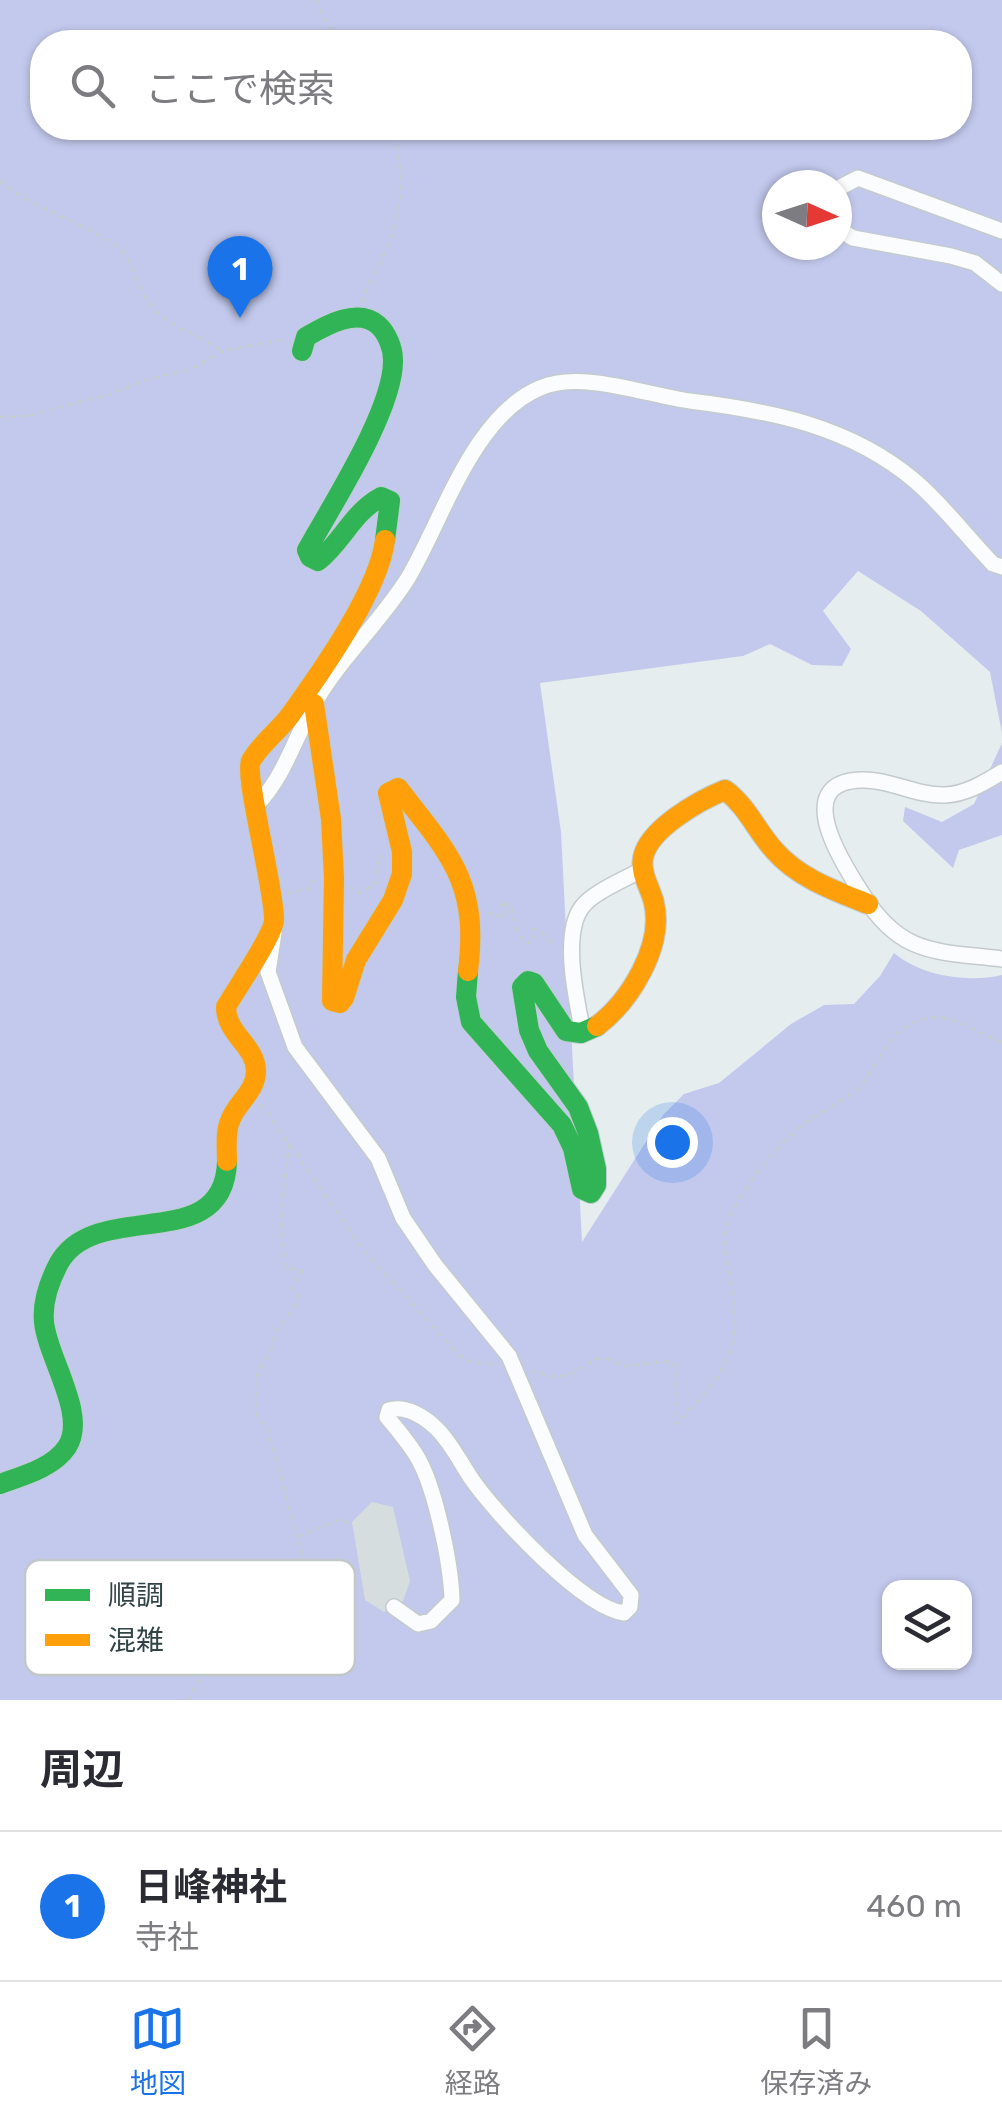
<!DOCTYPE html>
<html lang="ja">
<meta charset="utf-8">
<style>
:root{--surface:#fff;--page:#f2f2f3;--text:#2b2b33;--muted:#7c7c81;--line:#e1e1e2;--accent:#1a73e8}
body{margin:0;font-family:Rubik,"Noto Sans JP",sans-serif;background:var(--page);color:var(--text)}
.controls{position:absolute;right:30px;bottom:30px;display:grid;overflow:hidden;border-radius:20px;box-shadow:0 2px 8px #0004}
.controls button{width:90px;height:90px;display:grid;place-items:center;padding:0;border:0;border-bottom:2px solid var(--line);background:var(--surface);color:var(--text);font:50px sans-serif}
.compass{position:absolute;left:762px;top:170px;width:90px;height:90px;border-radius:50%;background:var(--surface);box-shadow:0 2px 8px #0004;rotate:93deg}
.you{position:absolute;left:672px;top:1142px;width:35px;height:35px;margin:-25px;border:8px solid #fff;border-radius:50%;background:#1a73e8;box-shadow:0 0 0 15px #1a73e833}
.badge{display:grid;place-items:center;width:65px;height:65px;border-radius:50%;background:var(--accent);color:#fff;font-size:32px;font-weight:700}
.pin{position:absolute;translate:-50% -82px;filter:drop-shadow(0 2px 5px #0008)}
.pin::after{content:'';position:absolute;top:52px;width:35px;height:30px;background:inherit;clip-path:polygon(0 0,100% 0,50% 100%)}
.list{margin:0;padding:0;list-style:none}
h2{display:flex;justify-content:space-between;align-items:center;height:130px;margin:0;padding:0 40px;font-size:42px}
h2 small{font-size:32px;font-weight:400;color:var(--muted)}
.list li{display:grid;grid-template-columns:65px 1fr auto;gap:30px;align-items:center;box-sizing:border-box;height:150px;padding:0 40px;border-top:2px solid var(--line)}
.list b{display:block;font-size:38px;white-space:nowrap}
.list p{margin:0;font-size:32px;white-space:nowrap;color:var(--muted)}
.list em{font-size:32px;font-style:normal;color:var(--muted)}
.icon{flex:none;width:55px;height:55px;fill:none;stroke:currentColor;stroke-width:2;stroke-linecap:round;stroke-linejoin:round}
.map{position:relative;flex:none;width:1002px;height:1700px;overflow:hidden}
.search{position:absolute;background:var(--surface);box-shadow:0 2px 8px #0004;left:30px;right:30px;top:30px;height:110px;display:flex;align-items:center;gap:25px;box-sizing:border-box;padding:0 35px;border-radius:40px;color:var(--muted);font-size:38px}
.sheet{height:280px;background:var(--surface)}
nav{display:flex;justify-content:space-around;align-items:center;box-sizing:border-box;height:140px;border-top:2px solid var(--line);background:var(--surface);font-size:28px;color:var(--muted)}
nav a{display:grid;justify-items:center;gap:5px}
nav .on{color:var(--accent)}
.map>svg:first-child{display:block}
.green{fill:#c3c9ed;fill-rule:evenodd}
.parking{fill:#d6ddde}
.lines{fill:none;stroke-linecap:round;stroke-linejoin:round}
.street-casing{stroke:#c4cbcd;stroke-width:18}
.fast-casing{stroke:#becdd1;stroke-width:22}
.slow-casing{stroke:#becdd1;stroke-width:22}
.path{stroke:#c5cdce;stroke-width:2.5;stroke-dasharray:5 5;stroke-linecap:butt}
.street{stroke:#fbfcfd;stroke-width:15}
.fast{stroke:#30b455;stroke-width:20}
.slow{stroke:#ff9f0a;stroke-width:20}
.key{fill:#fff;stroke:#c2c7c7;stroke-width:2.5}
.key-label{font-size:28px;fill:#324445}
</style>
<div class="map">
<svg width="1002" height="1700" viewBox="0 0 1002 1700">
<rect width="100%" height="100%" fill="#e6edef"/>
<path class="green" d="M 0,0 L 1002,0 L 1002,733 L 990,672 L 921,611 L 858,571 L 823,611 L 851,649 L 842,666 L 812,665 L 770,644 L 743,656 L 540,683 L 561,832 L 582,1242 L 663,1115 L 684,1094 L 719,1083 L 791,1024 L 824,1005 L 854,1004 L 880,976 L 894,953 C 921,976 968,983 1002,975 L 1002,1700 L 0,1700 ZM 42,42 L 960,42 L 960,128 L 42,128 ZM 777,185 L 837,185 L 837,245 L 777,245 ZM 890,1588 L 964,1588 L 964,1662 L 890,1662 Z
M 1002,743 L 1002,835 L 959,850 L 953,868 L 903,821 L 905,807 L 942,822 L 974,804 Z"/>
<path class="parking" d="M 372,1502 L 393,1507 L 410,1581 L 403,1601 L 384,1612 L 365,1600 L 352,1522 Z"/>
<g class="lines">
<g class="street-casing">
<path id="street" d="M 837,189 L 858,178 L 1002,231
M 837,221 L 840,230 L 853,238 L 951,256 L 975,263 L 1002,284
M 1002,772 C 984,783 966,794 945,795 C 916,796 890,779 861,780 C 789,782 844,866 863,895 C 901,956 937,951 1002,959
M 257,805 C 285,775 294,740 313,706 C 338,660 380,623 408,578 C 443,519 473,416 540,388 C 582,370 646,395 690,401 C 771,411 850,426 915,481 C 943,505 967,537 993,564 L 1002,567
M 274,933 L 268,972 L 295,1047 L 378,1158 L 403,1218 L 435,1265 L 509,1356 L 585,1535 L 631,1595 L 630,1607 L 624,1613 C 583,1608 497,1515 473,1481 C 461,1464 452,1444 437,1429 C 425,1417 406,1405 389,1410 L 387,1417 C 397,1429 408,1442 416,1455 C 435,1485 451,1564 452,1600 L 431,1621 L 418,1624 L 394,1607
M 583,1033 C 577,1002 561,935 582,907 C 593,892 626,879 643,869"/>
</g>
<g class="fast-casing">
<path id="fast" d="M 302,351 L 306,337 C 325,326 357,307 378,325 C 387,333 393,348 393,360 C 394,409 332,505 307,550 L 310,557 L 318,561 C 342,542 353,512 381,497 L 390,501 L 385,540
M 468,971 L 466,997 L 471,1022 L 562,1125 L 573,1148 L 582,1189 L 591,1193 L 596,1185 L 596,1169 L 588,1133 L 578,1107 L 538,1051 L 529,1030 L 522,987 L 528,981 L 534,983 L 566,1031 L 581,1033 L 597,1026
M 0,1484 C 22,1476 53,1468 67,1447 C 88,1415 47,1357 44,1322 C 42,1302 50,1280 59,1263 C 96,1197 225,1257 227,1161"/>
</g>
<g class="slow-casing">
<path id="slow" d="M 314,704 L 331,819 L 334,878 L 332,1001 L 340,1003 L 344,998 L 356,960 L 393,900 L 402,874 L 402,852 L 388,793 L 398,788 C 450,855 479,882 468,971
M 597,1026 C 630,1001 664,946 654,903 C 651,889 640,874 643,858 C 648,829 700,800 725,790 C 747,806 756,830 774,850 C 798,878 835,891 868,904
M 227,1161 C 227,1148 225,1133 230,1121 C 236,1103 256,1092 256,1071 C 256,1046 226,1034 226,1007 C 235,991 274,934 274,920 C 275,891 244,776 251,761 C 260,744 280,730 291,714 C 322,671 379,590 385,540"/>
</g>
<path class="path" d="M 315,0 L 337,42
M 0,181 C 34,208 73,219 109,241 C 138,259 132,281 150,304 C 168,327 198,334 221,350
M 361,302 C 391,241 416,197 390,128
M 0,417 L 28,416 L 111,394 L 146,380 L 191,369 L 223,351 L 286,339
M 350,886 L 354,891 L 361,893 L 376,883 L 379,855 L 385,858
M 287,893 L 312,888 L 312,881 L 316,882
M 488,913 L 506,917 L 508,910 L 500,903 L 511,905 L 516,928 L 526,944 L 535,940 L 534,929 L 539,929 L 556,947
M 261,1104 L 363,1249 L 460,1356 L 472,1362 L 499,1365
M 289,1143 L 281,1221 L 285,1267 L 302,1271 L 292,1288 L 298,1295 L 298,1302 L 275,1334 L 271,1352 L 256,1377 L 257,1416 L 268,1429 L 297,1537
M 531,1371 L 556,1377 L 571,1374 L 596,1359 L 608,1359 L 625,1366 L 672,1361 L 676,1366 L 677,1424 C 724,1371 743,1358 732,1284 C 729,1268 723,1247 726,1231 C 731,1201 776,1146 800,1127 C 818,1113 840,1104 857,1089 C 885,1063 882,1027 931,1018 C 956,1014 979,1035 1002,1042
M 212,1651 L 225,1644
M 187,1700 L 204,1675 L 215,1640 L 294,1603 L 308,1592 L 309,1573 L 297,1537 L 341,1519 L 352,1526"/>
<use href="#street" class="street"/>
<use href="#fast" class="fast"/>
<use href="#slow" class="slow"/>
</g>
<rect x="25" y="1560" width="330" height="115" rx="15" class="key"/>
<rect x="45" y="1589" width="45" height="12" fill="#30b455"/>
<rect x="45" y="1634" width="45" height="12" fill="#ff9f0a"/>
<g class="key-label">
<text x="108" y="1605">順調</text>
<text x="108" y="1650">混雑</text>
</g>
</svg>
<div class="controls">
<button><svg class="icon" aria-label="layers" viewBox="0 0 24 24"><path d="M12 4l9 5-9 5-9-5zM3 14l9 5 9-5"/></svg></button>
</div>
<svg class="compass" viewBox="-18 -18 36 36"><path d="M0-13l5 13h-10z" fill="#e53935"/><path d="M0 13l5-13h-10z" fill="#7c7c81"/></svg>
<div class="you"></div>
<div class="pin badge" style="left:240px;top:318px">1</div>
<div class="search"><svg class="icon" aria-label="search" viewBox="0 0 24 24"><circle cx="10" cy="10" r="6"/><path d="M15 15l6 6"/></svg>ここで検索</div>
</div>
<section class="sheet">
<h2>周辺<small></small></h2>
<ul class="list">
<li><span class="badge">1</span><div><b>日峰神社</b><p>寺社</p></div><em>460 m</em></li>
</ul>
</section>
<nav>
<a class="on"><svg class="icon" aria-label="map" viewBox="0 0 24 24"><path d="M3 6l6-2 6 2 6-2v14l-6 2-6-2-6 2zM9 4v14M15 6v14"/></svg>地図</a>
<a><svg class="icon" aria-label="directions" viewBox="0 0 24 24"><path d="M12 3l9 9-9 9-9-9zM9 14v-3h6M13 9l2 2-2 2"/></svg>経路</a>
<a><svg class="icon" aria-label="saved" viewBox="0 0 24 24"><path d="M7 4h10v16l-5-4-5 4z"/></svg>保存済み</a>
</nav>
